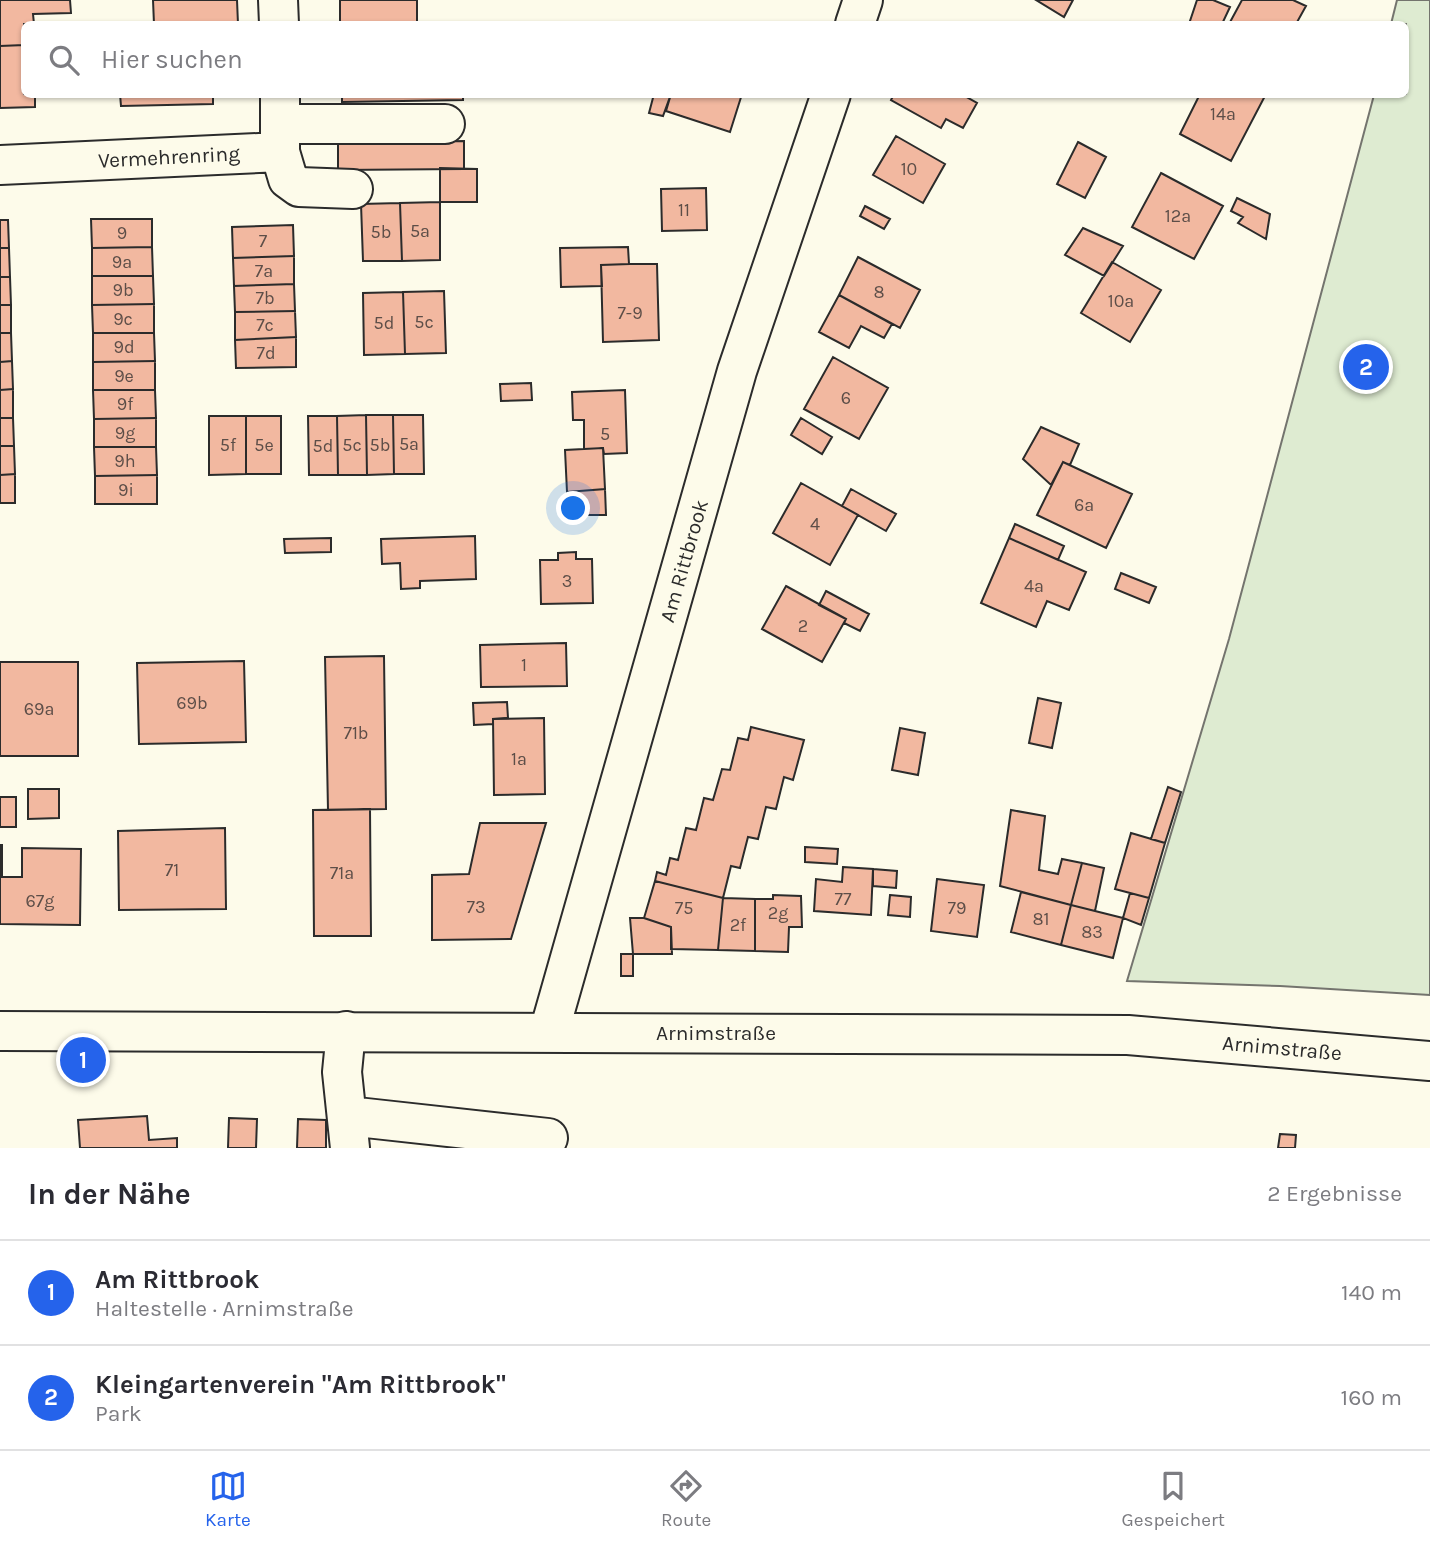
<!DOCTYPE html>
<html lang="de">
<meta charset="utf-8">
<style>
:root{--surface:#fff;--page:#f7f7f7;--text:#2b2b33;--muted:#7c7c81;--line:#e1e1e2;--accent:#2563eb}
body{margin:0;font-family:Karla,sans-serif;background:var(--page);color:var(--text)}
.you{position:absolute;left:574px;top:509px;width:24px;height:24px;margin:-18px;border:5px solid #fff;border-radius:50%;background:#1a73e8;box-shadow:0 0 0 10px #1a73e833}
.badge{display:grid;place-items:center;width:46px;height:46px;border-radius:50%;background:var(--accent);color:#fff;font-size:23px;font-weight:700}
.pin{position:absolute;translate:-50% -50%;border:4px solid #fff;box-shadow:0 2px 7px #0006}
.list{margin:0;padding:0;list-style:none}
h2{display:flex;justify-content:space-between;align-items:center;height:91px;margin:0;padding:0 28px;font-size:30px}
h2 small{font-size:23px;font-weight:400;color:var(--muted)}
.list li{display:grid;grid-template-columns:46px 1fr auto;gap:21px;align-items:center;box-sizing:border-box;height:105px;padding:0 28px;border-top:2px solid var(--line)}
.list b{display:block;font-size:26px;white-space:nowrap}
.list p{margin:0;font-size:23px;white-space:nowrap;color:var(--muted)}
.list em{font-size:23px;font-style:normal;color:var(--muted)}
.icon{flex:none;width:38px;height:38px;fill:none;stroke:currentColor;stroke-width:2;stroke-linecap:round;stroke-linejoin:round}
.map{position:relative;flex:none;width:1430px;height:1148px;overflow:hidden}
.search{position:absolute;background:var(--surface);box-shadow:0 2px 5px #0004;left:21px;right:21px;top:21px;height:77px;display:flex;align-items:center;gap:18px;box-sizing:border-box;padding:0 24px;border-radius:10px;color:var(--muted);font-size:26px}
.sheet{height:301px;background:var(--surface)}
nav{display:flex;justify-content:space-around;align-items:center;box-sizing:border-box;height:98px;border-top:2px solid var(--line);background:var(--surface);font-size:19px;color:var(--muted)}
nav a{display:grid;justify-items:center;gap:4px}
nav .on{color:var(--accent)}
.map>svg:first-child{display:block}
.green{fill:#deebd1;stroke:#74746e;stroke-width:2}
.building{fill:#f2b8a0;stroke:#2b2b2b;stroke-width:2}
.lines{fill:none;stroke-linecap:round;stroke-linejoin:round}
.minor-casing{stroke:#2b2b2b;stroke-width:42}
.major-casing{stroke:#2b2b2b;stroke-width:42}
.minor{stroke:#fdfbea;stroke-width:38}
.major{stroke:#fdfbea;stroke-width:38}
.labels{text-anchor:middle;stroke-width:5;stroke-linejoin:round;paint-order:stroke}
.number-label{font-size:18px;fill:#5d4e48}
.street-label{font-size:21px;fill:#2b2b2b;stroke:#fdfbea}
</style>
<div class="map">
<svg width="1430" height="1148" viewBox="0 0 1430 1148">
<rect width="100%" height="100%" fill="#fdfbea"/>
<path class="green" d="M 1397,0 L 1430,0 L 1430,995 L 1280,986 L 1127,981 L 1229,639 L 1374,95 L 1406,94 L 1406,24 L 1391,24 Z"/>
<path class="building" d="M 0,0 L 70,0 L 71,13 L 33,14 L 34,24 L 24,24 L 24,45 L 0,46 Z
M 153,0 L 237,0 L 238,24 L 154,24 Z
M 340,0 L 417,0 L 417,24 L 340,24 Z
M 1036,0 L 1073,0 L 1064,17 Z
M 1197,0 L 1213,0 L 1230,7 L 1222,24 L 1189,24 Z
M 1242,0 L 1293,0 L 1306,6 L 1296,24 L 1229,24 Z
M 24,45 L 24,94 L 35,94 L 35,107 L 0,108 L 0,46 Z
M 120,94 L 213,94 L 213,104 L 121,106 Z
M 342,94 L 463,94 L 463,100 L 342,102 Z
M 654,94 L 671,94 L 663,116 L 649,113 Z
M 671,94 L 742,94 L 730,132 L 666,111 Z
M 894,94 L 961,94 L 977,103 L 963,128 L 946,119 L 941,128 L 891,100 Z
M 1200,94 L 1266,94 L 1231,161 L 1180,134 Z
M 896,136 L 945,164 L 923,203 L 873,175 Z
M 464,141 L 464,169 L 338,170 L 338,143 Z
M 1078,142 L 1106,157 L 1085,198 L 1057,184 Z
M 440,168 L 477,169 L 477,202 L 440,202 Z
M 1161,173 L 1223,206 L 1194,259 L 1132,227 Z
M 706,188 L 707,230 L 662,231 L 661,189 Z
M 1237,198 L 1270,214 L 1266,239 L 1238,223 L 1243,217 L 1231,211 Z
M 440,202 L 440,260 L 402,261 L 400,203 Z
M 400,203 L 402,261 L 363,261 L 361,204 Z
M 865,206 L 890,219 L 884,229 L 860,216 Z
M 91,219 L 152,219 L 152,247 L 92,248 Z
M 0,220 L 8,220 L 9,248 L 0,248 Z
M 293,225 L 294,256 L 233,258 L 232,227 Z
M 1083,228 L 1123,246 L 1104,276 L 1065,255 Z
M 152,247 L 153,276 L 92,276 L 92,248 Z
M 628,247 L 629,264 L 601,265 L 602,286 L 561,287 L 560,248 Z
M 0,248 L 9,248 L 10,277 L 0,277 Z
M 294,256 L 294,284 L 234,286 L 233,258 Z
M 858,257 L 920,290 L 900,328 L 839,295 Z
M 1112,262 L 1161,290 L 1130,342 L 1081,313 Z
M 629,264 L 657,264 L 659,340 L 603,342 L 601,265 Z
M 92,276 L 153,276 L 154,304 L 92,305 Z
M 0,277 L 10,277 L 11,305 L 0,305 Z
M 294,284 L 295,311 L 235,312 L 234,286 Z
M 444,291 L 446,353 L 405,354 L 403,292 Z
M 403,292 L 405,354 L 364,355 L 363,293 Z
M 839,295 L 892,324 L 884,338 L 861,326 L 849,348 L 819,332 Z
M 154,304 L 154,333 L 93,333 L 92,305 Z
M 0,305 L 11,305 L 11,333 L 0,333 Z
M 295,311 L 296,337 L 235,340 L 235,312 Z
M 0,333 L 11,333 L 12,361 L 0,362 Z
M 93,333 L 154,333 L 155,361 L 93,362 Z
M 296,337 L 296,367 L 236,368 L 235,340 Z
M 833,357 L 888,388 L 859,439 L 804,409 Z
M 12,361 L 13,389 L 0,390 L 0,362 Z
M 155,361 L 155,390 L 93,390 L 93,362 Z
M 531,383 L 532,400 L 501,401 L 500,384 Z
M 13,389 L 13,418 L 0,418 L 0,390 Z
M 93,390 L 155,390 L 156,418 L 94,419 Z
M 625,390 L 627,453 L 604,454 L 603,448 L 584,449 L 584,420 L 573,420 L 572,392 Z
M 366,415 L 393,415 L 394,474 L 367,475 Z
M 366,415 L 367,475 L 338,475 L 337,416 Z
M 393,415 L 423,415 L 424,474 L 394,474 Z
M 209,416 L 246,416 L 246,474 L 209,475 Z
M 246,416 L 281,416 L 281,474 L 246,474 Z
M 308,416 L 337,416 L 338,475 L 309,475 Z
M 0,418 L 13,418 L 14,446 L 0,446 Z
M 156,418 L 156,447 L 94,447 L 94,419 Z
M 801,418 L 832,437 L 822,454 L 791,435 Z
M 1041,427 L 1079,444 L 1070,465 L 1063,462 L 1051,485 L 1023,459 Z
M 0,446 L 14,446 L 15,474 L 0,475 Z
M 94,447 L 156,447 L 157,475 L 95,476 Z
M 603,448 L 605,489 L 567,492 L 565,450 Z
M 1063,462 L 1132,494 L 1106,548 L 1037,515 Z
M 15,474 L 15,503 L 0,503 L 0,475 Z
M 157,475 L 157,504 L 95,504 L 95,476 Z
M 801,483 L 858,515 L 830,565 L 773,533 Z
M 605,489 L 606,515 L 567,515 L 567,492 Z
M 851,489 L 896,514 L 886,531 L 842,506 Z
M 1015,524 L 1064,546 L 1058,560 L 1009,538 Z
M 475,536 L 476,579 L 420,581 L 420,588 L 401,589 L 400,563 L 382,564 L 381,539 Z
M 331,538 L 331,552 L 285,553 L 284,539 Z
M 1009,538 L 1086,572 L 1069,610 L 1047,601 L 1036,627 L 981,603 Z
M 576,552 L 576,559 L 592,559 L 593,603 L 541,604 L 540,560 L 558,560 L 558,553 Z
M 1121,573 L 1156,587 L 1149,603 L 1115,589 Z
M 786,586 L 846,619 L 822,662 L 762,629 Z
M 826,591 L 869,614 L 860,631 L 844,623 L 846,619 L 819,605 Z
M 566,643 L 567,686 L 481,687 L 480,645 Z
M 384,656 L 386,809 L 328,810 L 325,657 Z
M 244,661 L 246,742 L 139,744 L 137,663 Z
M 0,662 L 78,662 L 78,756 L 0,756 Z
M 1038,698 L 1061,703 L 1052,748 L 1029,743 Z
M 507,702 L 508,718 L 493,719 L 493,724 L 474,725 L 473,703 Z
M 544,718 L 545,794 L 494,795 L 493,719 Z
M 751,727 L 804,740 L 793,780 L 784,777 L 776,809 L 766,807 L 758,839 L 748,837 L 740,868 L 731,866 L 723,898 L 655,881 L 657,872 L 666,875 L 670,858 L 678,860 L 686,828 L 696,830 L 704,798 L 713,800 L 722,769 L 730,770 L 738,738 L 748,740 Z
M 900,728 L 925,733 L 918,775 L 892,770 Z
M 1168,787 L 1181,792 L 1165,843 L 1151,839 Z
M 28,789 L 59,789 L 59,818 L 28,819 Z
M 0,797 L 16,797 L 16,827 L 0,827 Z
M 370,809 L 371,936 L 314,936 L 313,810 Z
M 1011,810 L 1045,816 L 1039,870 L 1058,874 L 1062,859 L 1082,863 L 1071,905 L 1000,886 Z
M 480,823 L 546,823 L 511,939 L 432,940 L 432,875 L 469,874 Z
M 225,828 L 226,909 L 119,910 L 118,831 Z
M 1131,833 L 1165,843 L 1149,898 L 1115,889 Z
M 0,845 L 2,845 L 2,877 L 22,877 L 22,848 L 81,849 L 80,925 L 0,924 Z
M 805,847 L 838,849 L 837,864 L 805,862 Z
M 1082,863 L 1104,868 L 1095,911 L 1071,905 Z
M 843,867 L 873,869 L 871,915 L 814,911 L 816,879 L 842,882 Z
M 873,869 L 897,871 L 896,888 L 873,886 Z
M 937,879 L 984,885 L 977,937 L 931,931 Z
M 655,881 L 723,898 L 718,950 L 671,949 L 671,927 L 644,918 Z
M 1021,892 L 1071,905 L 1061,945 L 1011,932 Z
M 1130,893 L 1149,898 L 1141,925 L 1123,918 Z
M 773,895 L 801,896 L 802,927 L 789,927 L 788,952 L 755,951 L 755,899 L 773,899 Z
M 890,895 L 911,897 L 910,917 L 888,915 Z
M 723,898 L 755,899 L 755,951 L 718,950 Z
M 1071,905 L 1123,918 L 1113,958 L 1061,945 Z
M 630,918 L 644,918 L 671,927 L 672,954 L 633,954 Z
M 621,954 L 633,954 L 633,976 L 621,976 Z
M 147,1116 L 149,1140 L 177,1138 L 177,1148 L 80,1148 L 78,1120 Z
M 229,1118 L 257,1119 L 256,1148 L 228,1148 Z
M 298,1119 L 326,1120 L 326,1148 L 297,1148 Z
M 1280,1134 L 1296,1135 L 1295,1148 L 1278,1148 Z"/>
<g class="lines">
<g class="minor-casing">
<path id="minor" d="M 278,0 L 279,24
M 855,24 L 863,0
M 280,124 L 445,124
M 280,152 L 288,179 L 299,187 L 353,189
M 0,165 L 280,152 L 280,94
M 346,1031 L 342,1072 L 350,1148
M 549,1032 L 737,371 L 831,94
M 348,1116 L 548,1138"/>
</g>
<g class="major-casing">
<path id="major" d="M 0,1031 L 1128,1035 L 1430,1061"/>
</g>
<use href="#minor" class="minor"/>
<use href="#major" class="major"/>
</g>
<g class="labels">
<g class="number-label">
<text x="1223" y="120">14a</text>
<text x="909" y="175">10</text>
<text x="684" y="216">11</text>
<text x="1178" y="222">12a</text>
<text x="420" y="237">5a</text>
<text x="381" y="238">5b</text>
<text x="122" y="239">9</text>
<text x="263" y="247">7</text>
<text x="122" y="268">9a</text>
<text x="264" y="277">7a</text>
<text x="123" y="296">9b</text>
<text x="879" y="298">8</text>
<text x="265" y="304">7b</text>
<text x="1121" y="307">10a</text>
<text x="630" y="319">7-9</text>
<text x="123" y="325">9c</text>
<text x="424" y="328">5c</text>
<text x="384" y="329">5d</text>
<text x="265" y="331">7c</text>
<text x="124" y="353">9d</text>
<text x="266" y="359">7d</text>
<text x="124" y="382">9e</text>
<text x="846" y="404">6</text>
<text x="125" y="410">9f</text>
<text x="125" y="439">9g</text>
<text x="605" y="440">5</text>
<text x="409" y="450">5a</text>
<text x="228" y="451">5f</text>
<text x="264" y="451">5e</text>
<text x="352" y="451">5c</text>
<text x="380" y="451">5b</text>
<text x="323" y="452">5d</text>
<text x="125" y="467">9h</text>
<text x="126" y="496">9i</text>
<text x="1084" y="511">6a</text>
<text x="815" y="530">4</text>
<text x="567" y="587">3</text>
<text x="1034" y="592">4a</text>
<text x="803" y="632">2</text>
<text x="524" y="671">1</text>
<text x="192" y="709">69b</text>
<text x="39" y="715">69a</text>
<text x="356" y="739">71b</text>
<text x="519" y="765">1a</text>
<text x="172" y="876">71</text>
<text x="342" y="879">71a</text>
<text x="843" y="905">77</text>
<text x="40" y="907">67g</text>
<text x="476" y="913">73</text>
<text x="684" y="914">75</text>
<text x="957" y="914">79</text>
<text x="778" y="919">2g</text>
<text x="1041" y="925">81</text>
<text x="738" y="931">2f</text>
<text x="1092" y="938">83</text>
</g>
<g class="street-label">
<text transform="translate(169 157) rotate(-3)" y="7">Vermehrenring</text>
<text transform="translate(684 561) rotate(-74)" y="7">Am Rittbrook</text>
<text x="716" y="1040">Arnimstraße</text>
<text transform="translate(1282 1048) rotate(5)" y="7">Arnimstraße</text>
</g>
</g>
</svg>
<div class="you"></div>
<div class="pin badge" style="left:83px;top:1060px">1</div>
<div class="pin badge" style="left:1366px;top:367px">2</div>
<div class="search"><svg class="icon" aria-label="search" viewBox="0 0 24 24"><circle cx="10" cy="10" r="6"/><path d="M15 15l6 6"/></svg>Hier suchen</div>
</div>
<section class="sheet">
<h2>In der Nähe<small>2 Ergebnisse</small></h2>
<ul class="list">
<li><span class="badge">1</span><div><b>Am Rittbrook</b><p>Haltestelle · Arnimstraße</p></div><em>140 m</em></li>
<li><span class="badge">2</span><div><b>Kleingartenverein &quot;Am Rittbrook&quot;</b><p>Park</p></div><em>160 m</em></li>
</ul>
</section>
<nav>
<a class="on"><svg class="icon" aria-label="map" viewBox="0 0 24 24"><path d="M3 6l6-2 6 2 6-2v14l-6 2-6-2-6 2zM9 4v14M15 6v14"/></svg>Karte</a>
<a><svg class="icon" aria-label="directions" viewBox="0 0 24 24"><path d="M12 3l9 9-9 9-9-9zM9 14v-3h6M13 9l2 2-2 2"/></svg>Route</a>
<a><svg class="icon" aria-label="saved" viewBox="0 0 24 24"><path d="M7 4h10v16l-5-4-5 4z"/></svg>Gespeichert</a>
</nav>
